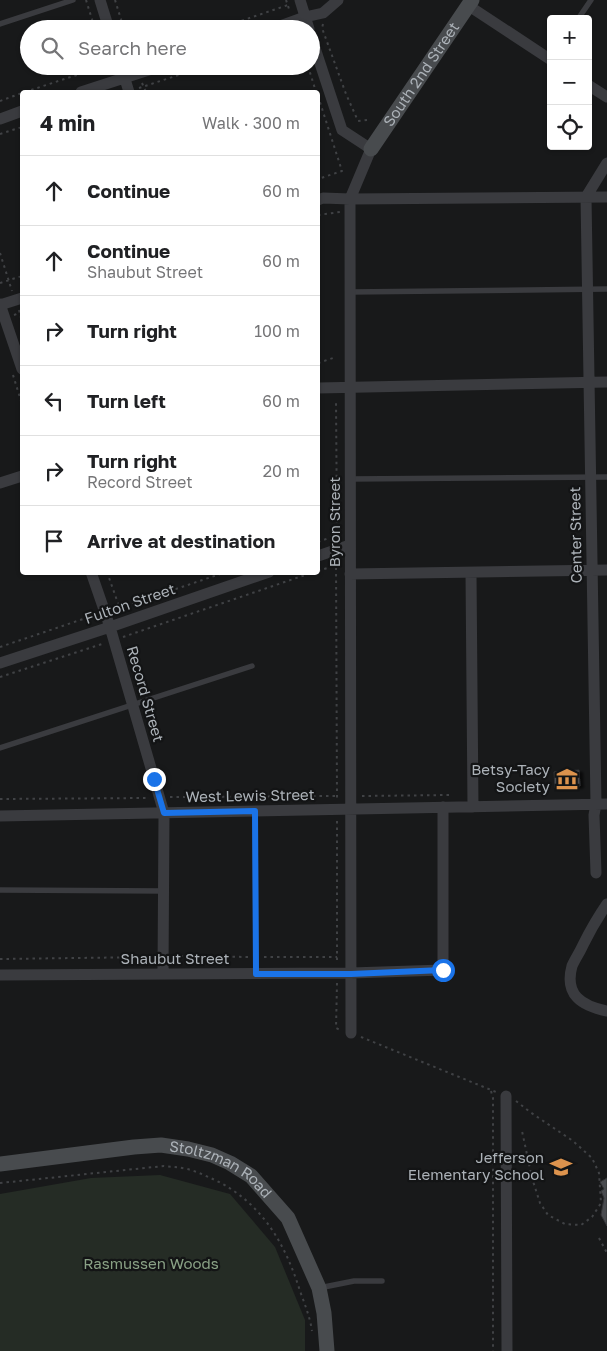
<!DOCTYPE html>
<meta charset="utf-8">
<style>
:root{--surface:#fff;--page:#f6f6f6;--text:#202124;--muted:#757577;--line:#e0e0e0}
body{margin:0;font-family:"Golos Text",sans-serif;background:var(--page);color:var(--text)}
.controls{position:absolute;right:15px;top:15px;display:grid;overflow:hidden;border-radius:5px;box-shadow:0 1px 4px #0004}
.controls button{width:45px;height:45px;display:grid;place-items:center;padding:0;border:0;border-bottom:1px solid var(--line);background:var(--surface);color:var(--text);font:25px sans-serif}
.stop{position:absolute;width:15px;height:15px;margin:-11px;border:4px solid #1a73e8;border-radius:50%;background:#fff}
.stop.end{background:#1a73e8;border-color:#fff;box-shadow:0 1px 5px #0008}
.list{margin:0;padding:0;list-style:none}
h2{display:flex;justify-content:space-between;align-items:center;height:65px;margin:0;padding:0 20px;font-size:21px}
h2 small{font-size:16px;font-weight:400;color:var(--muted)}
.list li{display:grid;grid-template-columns:32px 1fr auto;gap:15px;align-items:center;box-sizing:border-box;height:70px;padding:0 20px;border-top:1px solid var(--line)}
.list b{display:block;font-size:19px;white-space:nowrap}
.list p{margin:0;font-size:16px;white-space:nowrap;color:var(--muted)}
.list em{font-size:16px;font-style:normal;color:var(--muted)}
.icon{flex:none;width:28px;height:28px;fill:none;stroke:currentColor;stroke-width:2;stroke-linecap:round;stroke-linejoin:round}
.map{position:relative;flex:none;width:607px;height:1351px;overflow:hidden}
.search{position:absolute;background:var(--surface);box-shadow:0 1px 4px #0004;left:20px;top:20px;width:300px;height:55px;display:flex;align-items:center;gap:12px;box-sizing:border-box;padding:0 18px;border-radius:28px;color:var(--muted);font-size:19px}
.panel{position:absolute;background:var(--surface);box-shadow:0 1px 4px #0004;left:20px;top:90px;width:300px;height:485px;border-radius:5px}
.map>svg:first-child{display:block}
.green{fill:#252c25}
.building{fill:#4a4c4f;stroke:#323336;filter:url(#shadow)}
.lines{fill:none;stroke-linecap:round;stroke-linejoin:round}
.path{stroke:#404245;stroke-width:2;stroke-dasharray:2.5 4;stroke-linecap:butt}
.lane{stroke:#3a3b3f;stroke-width:5.5}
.street{stroke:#3a3b3f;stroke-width:11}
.secondary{stroke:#484b4e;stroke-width:15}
.route{stroke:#1a73e8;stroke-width:6}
.labels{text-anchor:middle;stroke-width:4.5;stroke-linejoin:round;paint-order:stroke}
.street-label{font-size:15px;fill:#acb2b8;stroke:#131415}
.poi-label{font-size:15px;fill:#acb2b8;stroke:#131415;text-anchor:end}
.park-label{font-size:15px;fill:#89a185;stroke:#131415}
</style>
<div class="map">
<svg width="607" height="1351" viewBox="0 0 607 1351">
<defs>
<filter id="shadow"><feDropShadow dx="3.5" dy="2" stdDeviation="1" flood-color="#0009"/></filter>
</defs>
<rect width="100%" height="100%" fill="#18191a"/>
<path class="green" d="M 160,1175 L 230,1194 L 275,1247 L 305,1320 L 305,1351 L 0,1351 L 0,1194 L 91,1178 Z"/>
<path class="building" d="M 579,770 L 580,786 L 555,788 L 554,772 Z
M 607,1178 L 607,1226 L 601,1215 L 604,1198 L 601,1191 L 604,1189 L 600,1182 Z"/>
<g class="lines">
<path class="path" d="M 86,0 L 95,29
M 115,0 L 124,29
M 286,0 L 290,12
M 323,24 L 322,28 L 346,94 L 358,121 L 367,120
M 217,29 L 288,5
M 308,66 L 316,92
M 142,83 L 146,92
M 139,88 L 206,66
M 25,92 L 104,66
M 318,96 L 342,171 L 318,179
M 0,101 L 22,93
M 0,134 L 22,127
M 318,215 L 340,212
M 0,253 L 12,291
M 0,283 L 22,276
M 19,310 L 22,322
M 14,315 L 22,312
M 318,363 L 336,357
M 13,375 L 22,404
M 318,542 L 337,535 L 336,400
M 336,561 L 337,798
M 318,571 L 337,565
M 107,572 L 120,609
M 114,610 L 226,572
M 123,637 L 314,572
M 0,647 L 95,615
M 0,677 L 105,643
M 362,796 L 450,795
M 170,797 L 338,796
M 0,799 L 148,798
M 337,821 L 337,963
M 174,956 L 249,957
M 264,957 L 337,957
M 0,959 L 152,957
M 337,983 L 336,1028 L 340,1030
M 361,1037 L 496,1092
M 491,1091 L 493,1098 L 493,1351
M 516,1101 L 530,1112 L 573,1141 L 592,1158 L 599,1173 L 601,1203 L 592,1217 L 581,1225 L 565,1224 L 548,1215 L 540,1203 L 532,1178 L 522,1131
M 0,1183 L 164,1166 C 172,1167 179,1167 187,1169 C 196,1171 206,1176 215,1180 C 262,1203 285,1243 300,1291 C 305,1305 310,1317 312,1331
M 599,1238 L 607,1253"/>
<path class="lane" d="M 578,19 L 591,0
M 0,24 L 73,0
M 350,292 L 607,289
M 350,479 L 607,477
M 0,748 L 252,666
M 255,811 L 256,974
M 0,890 L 164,891
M 319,1288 L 354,1281 L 382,1281"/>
<path class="street" d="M 100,0 L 109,29
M 300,0 L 309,29
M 469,6 L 551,60
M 272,29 L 305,17 L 323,13 L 338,0
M 311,36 L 342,130 L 371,149 L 350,199 L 351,1033
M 121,66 L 129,92
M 588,85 L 607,97
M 81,92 L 161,66
M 0,119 L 22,111
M 586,197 L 596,804 L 594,815 L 596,873
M 586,197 L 607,163
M 318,200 L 323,198 L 350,199 L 607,197
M 0,304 L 22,369
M 0,305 L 22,298
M 318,388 L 607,382
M 0,483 L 22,476
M 318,556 L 350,545
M 91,572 L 110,627 L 164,813 L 163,974
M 471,573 L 473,807
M 350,574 L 607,570
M 0,663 L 110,627 L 269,572
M 0,816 L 607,804
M 607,904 C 598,917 590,931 583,945 C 580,952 575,959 572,966 C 564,995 582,1006 607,1011
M 0,975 L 351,973 L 443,970 L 443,807
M 506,1096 L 507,1351"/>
<g class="secondary">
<path id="s1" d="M 371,149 L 472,0"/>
<path id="s2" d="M 0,1164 L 134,1147 L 161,1145 L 188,1149 L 212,1155 L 230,1163 L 251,1176 L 288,1218 L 319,1288 L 324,1313 L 327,1351"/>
</g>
</g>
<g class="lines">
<path class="route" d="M 154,779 L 164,813 L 255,811 L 256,974 L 351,974 L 443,970"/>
</g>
<defs>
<g id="museum-bare" transform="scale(1.725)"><path d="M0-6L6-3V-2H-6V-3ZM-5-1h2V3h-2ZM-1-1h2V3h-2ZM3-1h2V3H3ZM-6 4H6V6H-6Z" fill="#dd934d" stroke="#131415" stroke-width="2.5" paint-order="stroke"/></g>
<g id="school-bare" transform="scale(1.725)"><path d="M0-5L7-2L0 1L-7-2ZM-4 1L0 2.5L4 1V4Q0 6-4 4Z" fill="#dd934d" stroke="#131415" stroke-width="2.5" paint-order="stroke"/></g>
</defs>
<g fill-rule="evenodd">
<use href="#museum-bare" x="567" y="779"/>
<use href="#school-bare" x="561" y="1167"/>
</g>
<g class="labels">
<g class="street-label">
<text dy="5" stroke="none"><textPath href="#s1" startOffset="90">South 2nd Street</textPath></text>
<text transform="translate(335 522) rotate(-90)" y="5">Byron Street</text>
<text transform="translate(576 535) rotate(-91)" y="5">Center Street</text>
<text transform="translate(130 604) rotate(-19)" y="5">Fulton Street</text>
<text transform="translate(145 694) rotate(74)" y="5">Record Street</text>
<text transform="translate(250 796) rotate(-1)" y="5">West Lewis Street</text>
<text x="175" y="964">Shaubut Street</text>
<text dy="5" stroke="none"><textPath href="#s2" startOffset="228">Stoltzman Road</textPath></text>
</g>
<g class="poi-label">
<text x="550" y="775">Betsy-Tacy<tspan x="550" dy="17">Society</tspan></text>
<text x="544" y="1163">Jefferson<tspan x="544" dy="17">Elementary School</tspan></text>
</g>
<g class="park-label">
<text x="151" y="1269">Rasmussen Woods</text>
</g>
</g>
</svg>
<div class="controls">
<button>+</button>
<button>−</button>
<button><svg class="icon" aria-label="locate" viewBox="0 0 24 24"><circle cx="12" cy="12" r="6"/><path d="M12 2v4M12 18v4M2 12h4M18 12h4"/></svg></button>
</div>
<div class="stop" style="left:443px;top:970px"></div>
<div class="stop end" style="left:154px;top:779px"></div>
<div class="search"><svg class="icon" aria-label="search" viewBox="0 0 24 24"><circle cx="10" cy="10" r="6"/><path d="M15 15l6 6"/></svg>Search here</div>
<section class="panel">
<h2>4 min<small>Walk · 300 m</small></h2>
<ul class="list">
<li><svg class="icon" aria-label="ahead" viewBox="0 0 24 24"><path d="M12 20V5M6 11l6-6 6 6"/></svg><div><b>Continue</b></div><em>60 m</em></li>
<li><svg class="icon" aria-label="ahead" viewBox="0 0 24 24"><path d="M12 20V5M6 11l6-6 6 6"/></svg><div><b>Continue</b><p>Shaubut Street</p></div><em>60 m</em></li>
<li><svg class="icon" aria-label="right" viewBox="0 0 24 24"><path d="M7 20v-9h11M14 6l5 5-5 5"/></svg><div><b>Turn right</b></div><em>100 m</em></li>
<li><svg class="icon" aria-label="left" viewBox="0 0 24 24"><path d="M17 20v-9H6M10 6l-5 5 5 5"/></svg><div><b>Turn left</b></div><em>60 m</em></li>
<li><svg class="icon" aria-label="right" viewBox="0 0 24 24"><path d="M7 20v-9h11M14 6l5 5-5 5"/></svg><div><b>Turn right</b><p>Record Street</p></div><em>20 m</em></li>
<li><svg class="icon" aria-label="arrive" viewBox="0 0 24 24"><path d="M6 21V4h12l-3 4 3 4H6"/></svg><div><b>Arrive at destination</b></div></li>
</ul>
</section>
</div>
